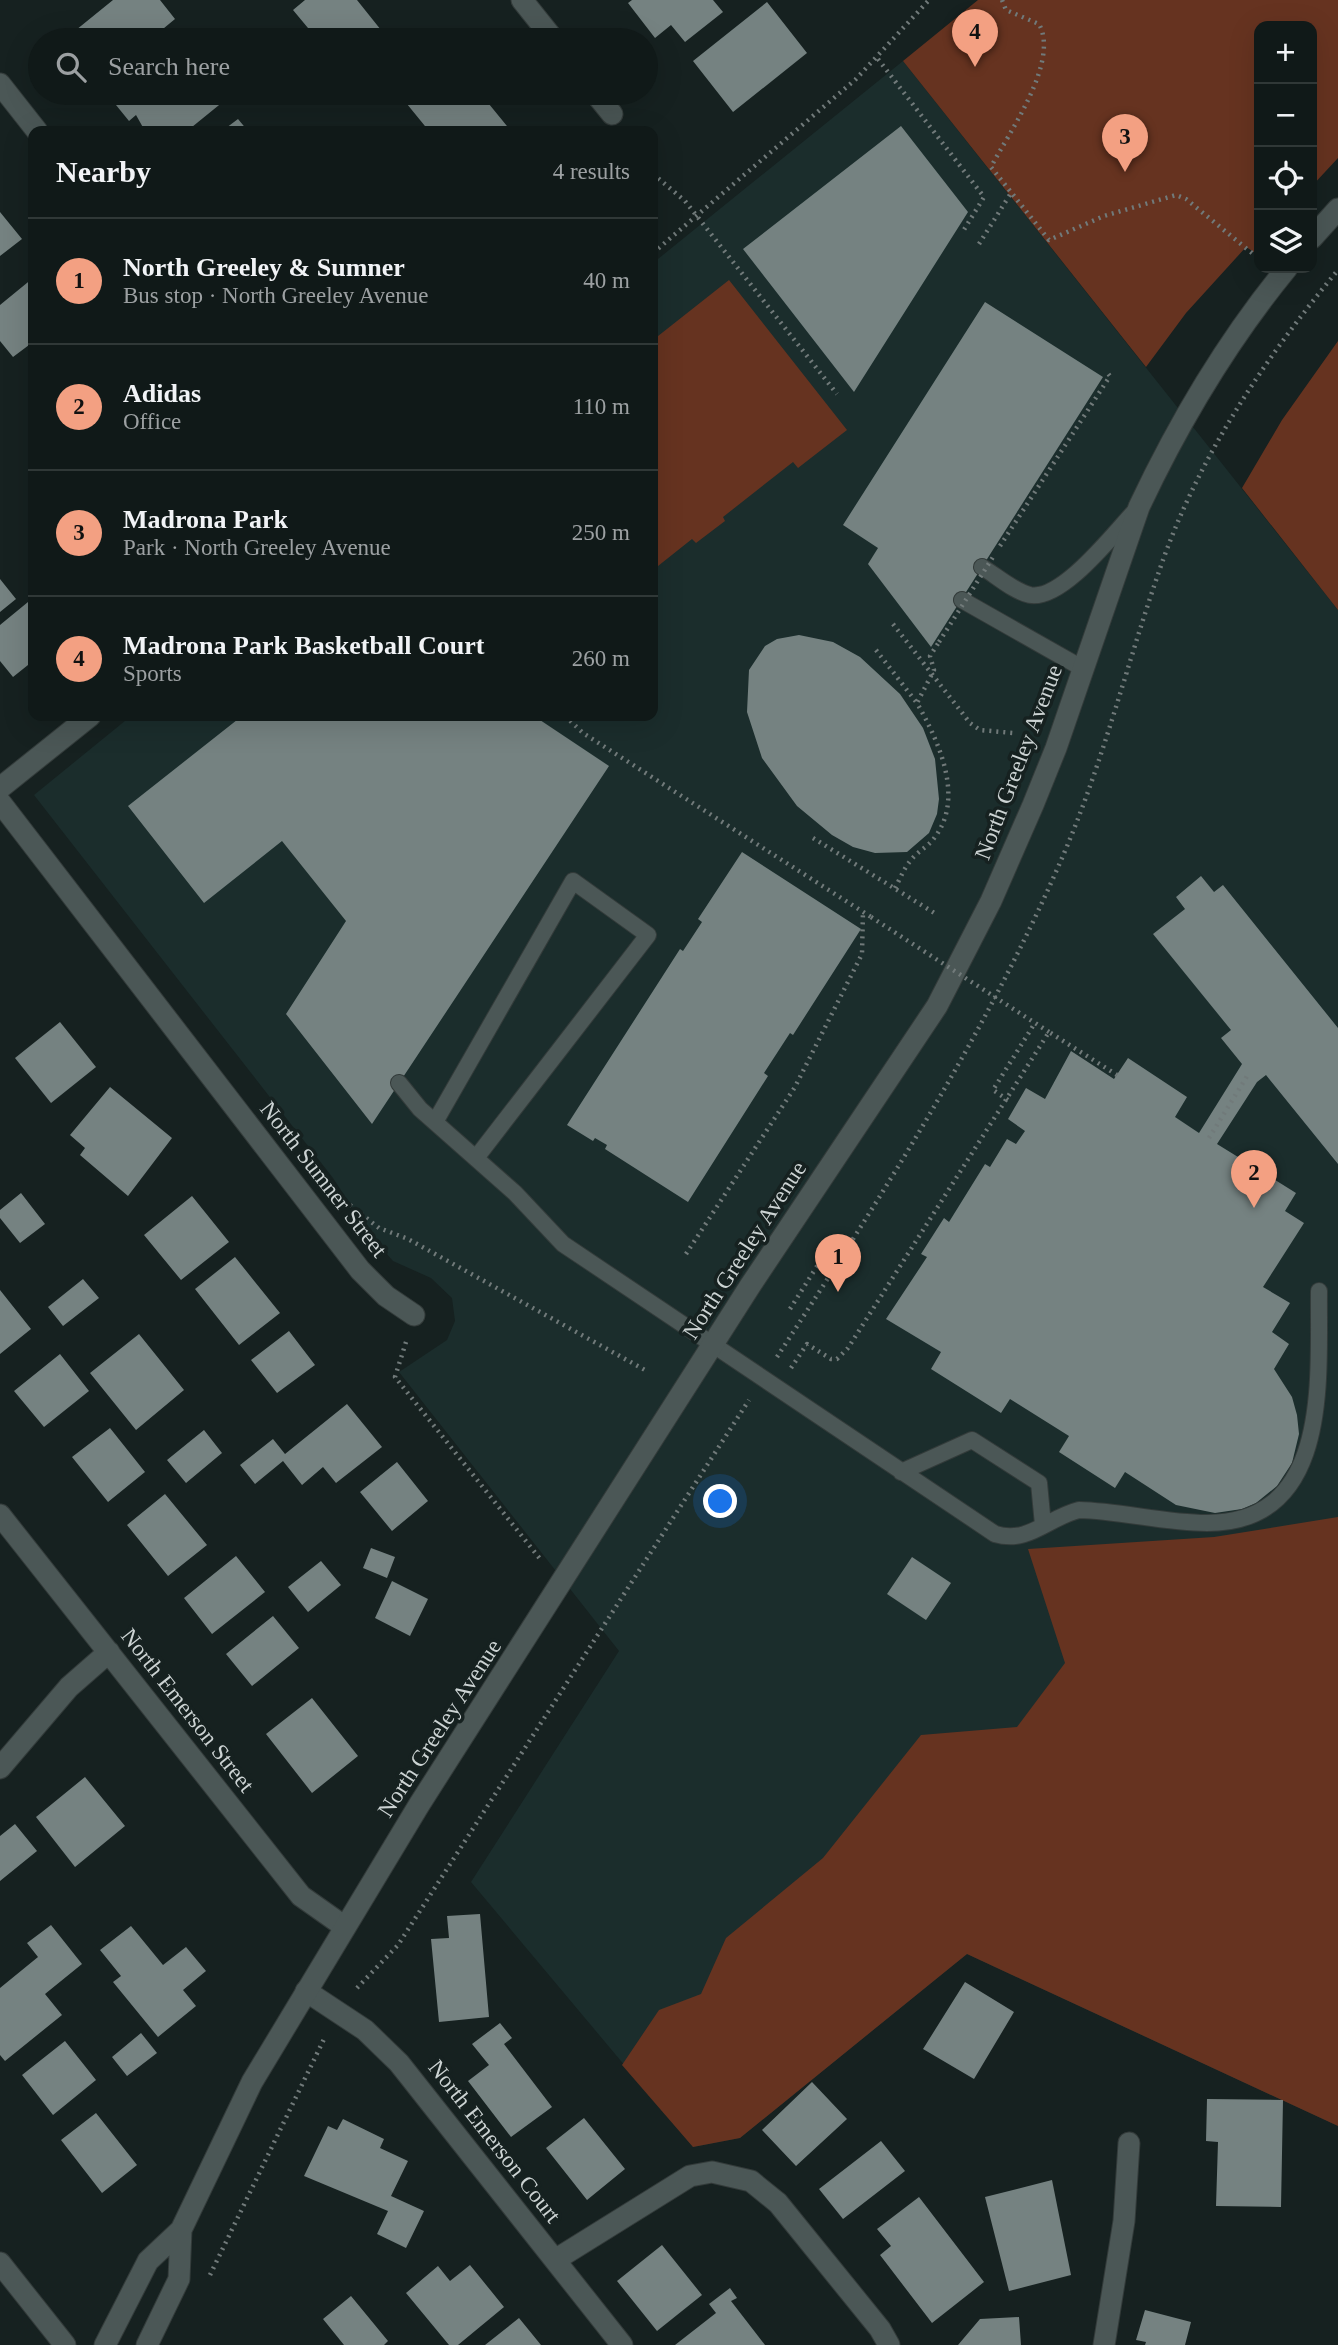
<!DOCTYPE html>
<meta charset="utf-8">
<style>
:root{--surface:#101918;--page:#192221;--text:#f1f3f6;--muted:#9ca0a2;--line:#303837;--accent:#f3a082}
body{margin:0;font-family:Georgia,serif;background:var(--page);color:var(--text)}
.controls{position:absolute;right:21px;top:21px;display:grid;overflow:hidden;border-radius:14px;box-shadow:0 7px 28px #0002}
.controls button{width:63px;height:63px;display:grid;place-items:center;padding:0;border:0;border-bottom:2px solid var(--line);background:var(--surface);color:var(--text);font:35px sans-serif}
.you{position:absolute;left:721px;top:1502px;width:24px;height:24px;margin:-18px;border:5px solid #fff;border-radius:50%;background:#1a73e8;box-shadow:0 0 0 10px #1a73e833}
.badge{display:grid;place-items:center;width:46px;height:46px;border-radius:50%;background:var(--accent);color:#111;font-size:23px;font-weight:700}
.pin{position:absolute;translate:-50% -58px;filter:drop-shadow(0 2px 4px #0008)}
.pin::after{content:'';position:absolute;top:37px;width:24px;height:21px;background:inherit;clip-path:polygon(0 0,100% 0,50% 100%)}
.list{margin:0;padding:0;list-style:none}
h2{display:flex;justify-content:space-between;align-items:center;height:91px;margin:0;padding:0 28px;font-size:30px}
h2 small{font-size:23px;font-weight:400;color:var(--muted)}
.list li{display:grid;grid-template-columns:46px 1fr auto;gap:21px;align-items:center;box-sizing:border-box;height:126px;padding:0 28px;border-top:2px solid var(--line)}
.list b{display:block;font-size:26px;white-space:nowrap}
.list p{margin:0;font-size:23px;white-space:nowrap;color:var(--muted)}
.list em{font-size:23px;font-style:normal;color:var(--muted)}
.icon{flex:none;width:38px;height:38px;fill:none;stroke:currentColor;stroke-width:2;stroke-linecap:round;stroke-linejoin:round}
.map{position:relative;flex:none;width:1338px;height:2345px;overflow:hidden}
.search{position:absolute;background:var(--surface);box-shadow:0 7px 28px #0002;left:28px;top:28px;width:630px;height:77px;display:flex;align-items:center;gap:18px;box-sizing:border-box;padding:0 24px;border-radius:38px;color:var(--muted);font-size:26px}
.panel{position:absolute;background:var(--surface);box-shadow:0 7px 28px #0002;left:28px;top:126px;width:630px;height:595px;border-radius:14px}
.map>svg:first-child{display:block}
.built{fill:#1b2d2c}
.green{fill:#663320}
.building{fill:#758281}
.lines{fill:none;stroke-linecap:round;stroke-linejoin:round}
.service-casing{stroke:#333b3a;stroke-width:18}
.minor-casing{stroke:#333b3a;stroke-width:23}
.secondary-casing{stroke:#333b3a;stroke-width:23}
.path{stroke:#717a7a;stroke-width:4.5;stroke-dasharray:2 5;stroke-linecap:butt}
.service{stroke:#4b5756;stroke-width:16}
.minor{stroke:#4b5756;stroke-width:21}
.secondary{stroke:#4b5756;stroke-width:21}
.path-bridge{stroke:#717a7a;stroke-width:4.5;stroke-dasharray:2 5;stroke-linecap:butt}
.labels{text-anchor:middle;stroke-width:7;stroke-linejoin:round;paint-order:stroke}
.street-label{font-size:23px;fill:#ccd3d3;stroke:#162120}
</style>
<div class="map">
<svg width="1338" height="2345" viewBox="0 0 1338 2345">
<rect width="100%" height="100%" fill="#162120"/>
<path class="built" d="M 903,61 L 1338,610 L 1338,2126 L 967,1954 L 740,2138 L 693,2147 L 471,1882 L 619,1651 L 399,1372 L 447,1340 L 455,1321 L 452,1298 L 431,1278 L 393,1261 L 371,1236 L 333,1178 L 34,795 L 131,716 L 653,716 L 653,263 Z"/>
<path class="green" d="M 978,0 L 1338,0 L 1338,158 L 1312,186 L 1312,26 L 1259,26 L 1259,246 L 1254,252 L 1246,247 L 1186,313 L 1146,367 L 903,61 Z
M 729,280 L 847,430 L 798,468 L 793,462 L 723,517 L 725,521 L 696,543 L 692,539 L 653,570 L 653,340 Z
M 1338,341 L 1338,610 L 1242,488 L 1282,420 Z
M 1338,1517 L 1338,2126 L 967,1954 L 740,2138 L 693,2147 L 622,2065 L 659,2010 L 701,1994 L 726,1938 L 823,1858 L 921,1735 L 1017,1727 L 1065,1663 L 1028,1549 L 1214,1537 Z"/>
<path class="building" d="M 113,0 L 160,0 L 175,19 L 152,38 L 154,40 L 74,40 L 81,35 L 76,30 Z
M 305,0 L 357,0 L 389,40 L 318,40 L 293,10 Z
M 632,0 L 713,0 L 723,12 L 685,42 L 671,25 L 655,38 L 628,3 Z
M 767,2 L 807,53 L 733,112 L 693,61 Z
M 131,93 L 218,93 L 224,101 L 192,127 L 193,131 L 145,131 L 136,115 L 129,121 L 116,105 Z
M 398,93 L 480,93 L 511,131 L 429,131 Z
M 238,119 L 248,131 L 222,131 Z
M 901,126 L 968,212 L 854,392 L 743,249 Z
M 0,212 L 22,239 L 0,256 Z
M 33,278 L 33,342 L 13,357 L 0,341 L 0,305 Z
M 985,302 L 1103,377 L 931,647 L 868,564 L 878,548 L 843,525 Z
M 0,579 L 16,599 L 0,612 Z
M 28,602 L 33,609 L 33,661 L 13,677 L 0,661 L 0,625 Z
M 799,635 L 833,642 L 860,657 L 900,694 L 923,728 L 935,759 L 939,799 L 937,814 L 929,833 L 907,852 L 875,853 L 853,847 L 832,835 L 797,806 L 762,758 L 747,712 L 749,670 L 765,646 L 777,639 Z
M 242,716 L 534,716 L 609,766 L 372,1124 L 286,1014 L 346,921 L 282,841 L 204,903 L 128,806 Z
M 742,852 L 861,929 L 793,1035 L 790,1033 L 764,1073 L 768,1076 L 688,1202 L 605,1149 L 607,1145 L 595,1138 L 593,1141 L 567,1125 L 680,949 L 683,951 L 702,922 L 698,919 Z
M 1201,876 L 1214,892 L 1223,885 L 1338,1028 L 1338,1164 L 1266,1075 L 1257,1082 L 1217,1144 L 1296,1193 L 1285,1211 L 1304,1223 L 1263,1287 L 1290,1303 L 1272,1332 L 1289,1344 L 1274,1369 L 1292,1397 L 1297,1415 L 1299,1434 L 1292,1463 L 1277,1486 L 1256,1503 L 1242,1509 L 1215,1513 L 1176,1505 L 1125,1472 L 1115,1488 L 1059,1452 L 1069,1436 L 1010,1399 L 1001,1413 L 931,1369 L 941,1352 L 886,1319 L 927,1257 L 921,1254 L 944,1218 L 949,1222 L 985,1164 L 990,1167 L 1007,1139 L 1016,1144 L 1025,1131 L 1008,1119 L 1026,1088 L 1045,1099 L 1071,1051 L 1114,1079 L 1128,1058 L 1187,1097 L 1175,1117 L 1199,1133 L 1242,1064 L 1221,1038 L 1231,1030 L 1153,934 L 1185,909 L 1176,897 Z
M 60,1022 L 96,1067 L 51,1103 L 15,1058 Z
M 110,1087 L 172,1138 L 128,1196 L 80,1155 L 85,1148 L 70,1135 Z
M 21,1193 L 45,1224 L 20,1243 L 0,1218 L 0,1210 Z
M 192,1196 L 229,1242 L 181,1280 L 144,1235 Z
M 235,1257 L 280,1313 L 239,1345 L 195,1289 Z
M 83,1279 L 99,1298 L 63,1326 L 48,1307 Z
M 0,1290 L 31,1329 L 0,1354 Z
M 289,1331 L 315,1365 L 277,1393 L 251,1360 Z
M 139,1334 L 184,1390 L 136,1430 L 90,1373 Z
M 60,1354 L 89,1391 L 44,1427 L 14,1391 Z
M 347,1404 L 382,1447 L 336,1483 L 323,1467 L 302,1485 L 283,1461 L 255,1484 L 240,1465 L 273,1439 L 285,1454 Z
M 110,1428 L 145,1472 L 108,1502 L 72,1457 Z
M 204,1430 L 222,1453 L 186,1483 L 167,1460 Z
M 397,1462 L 428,1501 L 392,1531 L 360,1492 Z
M 165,1494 L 207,1545 L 168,1576 L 127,1525 Z
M 371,1548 L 395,1557 L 387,1578 L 363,1568 Z
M 236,1556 L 265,1592 L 212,1634 L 184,1598 Z
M 912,1557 L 951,1583 L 926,1620 L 887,1594 Z
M 321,1561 L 341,1585 L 308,1612 L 288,1587 Z
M 392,1581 L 428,1599 L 410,1636 L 375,1618 Z
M 273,1616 L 299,1648 L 252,1686 L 226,1654 Z
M 312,1698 L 358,1756 L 312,1793 L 266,1734 Z
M 85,1777 L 125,1826 L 75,1867 L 36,1817 Z
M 15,1824 L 37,1851 L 0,1881 L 0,1836 Z
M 480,1914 L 489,2017 L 439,2022 L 431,1939 L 449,1938 L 447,1916 Z
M 51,1925 L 82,1964 L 45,1994 L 62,2015 L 5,2061 L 0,2055 L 0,1988 L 38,1957 L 27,1943 Z
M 131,1926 L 163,1965 L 186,1947 L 206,1971 L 183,1990 L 196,2006 L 158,2037 L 113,1982 L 121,1976 L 100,1950 Z
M 965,1982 L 1014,2012 L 974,2079 L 923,2049 Z
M 500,2023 L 512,2038 L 504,2044 L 552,2107 L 511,2137 L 468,2081 L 489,2065 L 472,2044 Z
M 141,2033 L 157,2053 L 127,2076 L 112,2057 Z
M 65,2041 L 96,2080 L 53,2115 L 22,2075 Z
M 812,2082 L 847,2119 L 796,2166 L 762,2130 Z
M 1207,2099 L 1283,2100 L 1281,2207 L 1216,2206 L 1218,2142 L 1206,2141 Z
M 96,2113 L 137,2165 L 102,2193 L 61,2140 Z
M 584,2118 L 625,2169 L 587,2200 L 546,2148 Z
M 343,2119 L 384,2139 L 380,2148 L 408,2161 L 391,2196 L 424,2211 L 406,2248 L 377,2234 L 388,2211 L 304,2176 L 328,2126 L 337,2130 Z
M 881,2141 L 905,2171 L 843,2219 L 819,2189 Z
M 1052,2180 L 1071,2275 L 1009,2291 L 985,2197 Z
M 919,2197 L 984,2282 L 932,2323 L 880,2255 L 891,2246 L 877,2229 Z
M 662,2245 L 702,2295 L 657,2331 L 617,2281 Z
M 470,2265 L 504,2307 L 458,2345 L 449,2345 L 406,2293 L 438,2266 L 450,2281 Z
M 730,2288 L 737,2298 L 731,2301 L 765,2345 L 675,2345 L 716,2313 L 709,2304 Z
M 351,2296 L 388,2341 L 384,2345 L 344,2345 L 323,2319 Z
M 1145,2310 L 1191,2322 L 1185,2345 L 1145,2345 L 1146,2342 L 1136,2340 Z
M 1019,2317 L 1021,2345 L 958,2345 L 980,2319 Z
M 519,2318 L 541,2345 L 485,2345 Z"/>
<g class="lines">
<g class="service-casing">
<path id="service" d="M 982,567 C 997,576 1013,591 1030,595 C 1062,601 1114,533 1135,511
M 962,600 L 1082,668
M 399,1083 L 420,1109 L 515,1193 L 563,1244 L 995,1534 C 1029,1544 1047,1518 1079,1510 C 1121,1511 1164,1523 1207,1523 C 1332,1523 1318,1378 1319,1291
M 435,1122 L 573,881 L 648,935 L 476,1158
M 901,1472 L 972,1440 L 1039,1483 L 1043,1525"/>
</g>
<g class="minor-casing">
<path id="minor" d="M 522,0 L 554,40
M 0,84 L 37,131
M 595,93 L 612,114
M 0,788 L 90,716
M 0,802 L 360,1270 L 386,1296 L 414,1315
M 0,1515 L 301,1896 L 345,1927
M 0,1768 L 69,1687 L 109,1652
M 306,1991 L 365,2030 L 399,2063 L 622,2345
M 555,2260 L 690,2176 L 712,2172 L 751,2181 L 778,2203 L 880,2329 L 889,2345
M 0,2263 L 65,2345
M 1104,2345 L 1124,2221 L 1129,2143"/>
</g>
<g class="secondary-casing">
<path id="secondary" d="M 1312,238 L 1338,209
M 105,2345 L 148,2261 L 181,2230 L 252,2082 L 419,1805 L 750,1286 L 937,1006 L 991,901 L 1033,805 L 1056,748 L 1139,507 C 1179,422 1228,340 1287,268
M 147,2345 L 179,2279 L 181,2230"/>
</g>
<path class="path" d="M 1002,0 L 1006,10 L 1039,24 C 1060,62 1008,134 991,167 L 1049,240 L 1104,216 L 1176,195 L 1186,199 L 1258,258
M 878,59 L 984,197 L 962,233
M 653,174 L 685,201 L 837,394
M 979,244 L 1011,193
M 653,253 L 856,79 L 929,0
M 1000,546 L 1110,376 L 1106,371
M 893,624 L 970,723 L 980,730 L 1013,733
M 876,650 L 917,703
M 565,716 L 583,733 L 871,917
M 813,838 L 936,914
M 895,888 C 900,879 904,868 911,860 C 918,851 929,846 935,837 C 965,797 938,740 917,703 L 934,670 L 930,656 L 939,642
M 1008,1100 L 993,1090 L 1033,1026
M 1209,1138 L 1249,1073
M 350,1205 L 379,1228 L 408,1239 L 645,1370
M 686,1254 L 795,1087 L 862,954 L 863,911
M 790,1309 L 826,1252
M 406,1342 L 395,1377 L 541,1560
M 777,1357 C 881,1197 986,1034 1062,858 C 1104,761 1128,659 1163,560 C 1201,453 1266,357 1338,270
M 791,1368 L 807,1344 L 831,1359 L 837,1359 L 848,1348 L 1049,1032 L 1117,1075
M 357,1988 L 398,1945 L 749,1400
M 210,2275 L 325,2037"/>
<use href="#service" class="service"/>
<use href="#minor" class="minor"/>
<use href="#secondary" class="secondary"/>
<path class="path-bridge" d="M 939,642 L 993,557
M 871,917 L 1049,1032"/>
</g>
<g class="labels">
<g class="street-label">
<text transform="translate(1018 762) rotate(-69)" y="8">North Greeley Avenue</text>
<text transform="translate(324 1179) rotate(52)" y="8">North Sumner Street</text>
<text transform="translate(744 1250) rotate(-57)" y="8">North Greeley Avenue</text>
<text transform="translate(188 1710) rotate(52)" y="8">North Emerson Street</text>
<text transform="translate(439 1728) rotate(-57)" y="8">North Greeley Avenue</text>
<text transform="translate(495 2141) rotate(52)" y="8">North Emerson Court</text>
</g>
</g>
</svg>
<div class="controls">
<button>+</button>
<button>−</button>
<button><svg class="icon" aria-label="locate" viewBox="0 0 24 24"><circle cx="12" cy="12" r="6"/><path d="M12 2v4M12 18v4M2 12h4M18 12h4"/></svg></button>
<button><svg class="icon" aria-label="layers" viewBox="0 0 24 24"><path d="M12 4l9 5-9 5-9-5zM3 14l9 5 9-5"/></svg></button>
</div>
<div class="you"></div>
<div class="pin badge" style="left:838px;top:1292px">1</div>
<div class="pin badge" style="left:1254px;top:1208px">2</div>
<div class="pin badge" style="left:1125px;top:172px">3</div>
<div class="pin badge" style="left:975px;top:67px">4</div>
<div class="search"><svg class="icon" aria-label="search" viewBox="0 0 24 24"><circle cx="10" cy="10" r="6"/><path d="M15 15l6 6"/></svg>Search here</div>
<section class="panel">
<h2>Nearby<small>4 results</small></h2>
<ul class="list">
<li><span class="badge">1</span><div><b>North Greeley &amp; Sumner</b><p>Bus stop · North Greeley Avenue</p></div><em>40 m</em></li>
<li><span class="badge">2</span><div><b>Adidas</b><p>Office</p></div><em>110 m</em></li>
<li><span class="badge">3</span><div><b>Madrona Park</b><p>Park · North Greeley Avenue</p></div><em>250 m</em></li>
<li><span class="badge">4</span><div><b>Madrona Park Basketball Court</b><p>Sports</p></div><em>260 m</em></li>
</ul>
</section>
</div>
